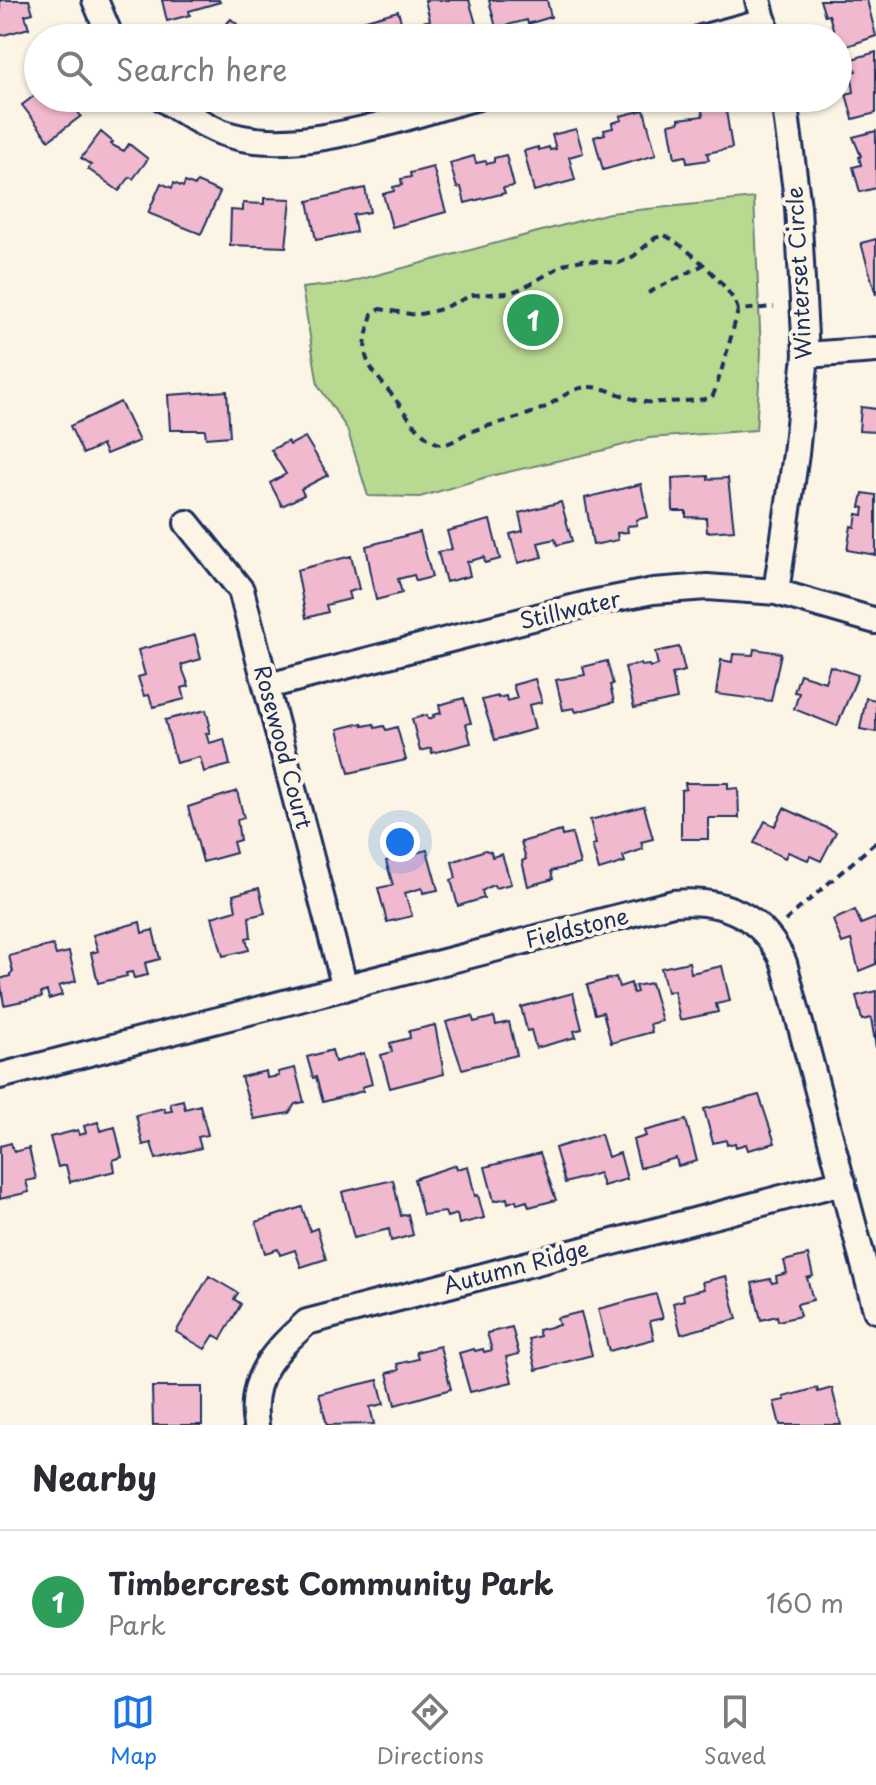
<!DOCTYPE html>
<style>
:root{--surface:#fff;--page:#f2f2f3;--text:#2b2b33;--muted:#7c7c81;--line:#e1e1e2;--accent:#1a73e8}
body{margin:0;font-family:"Playpen Sans",sans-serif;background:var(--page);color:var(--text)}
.you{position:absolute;left:400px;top:842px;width:28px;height:28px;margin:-20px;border:6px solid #fff;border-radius:50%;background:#1a73e8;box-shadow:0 0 0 12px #1a73e833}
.badge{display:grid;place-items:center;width:52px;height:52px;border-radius:50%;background:var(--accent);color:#fff;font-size:26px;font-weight:700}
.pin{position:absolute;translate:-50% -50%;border:4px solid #fff;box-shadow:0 2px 8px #0006}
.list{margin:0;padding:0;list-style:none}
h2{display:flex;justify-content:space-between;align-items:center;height:104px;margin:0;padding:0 32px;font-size:34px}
h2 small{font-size:26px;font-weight:400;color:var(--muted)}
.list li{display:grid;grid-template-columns:52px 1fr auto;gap:24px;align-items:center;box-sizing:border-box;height:144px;padding:0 32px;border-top:2px solid var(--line)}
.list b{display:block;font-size:30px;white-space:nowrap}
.list p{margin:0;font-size:26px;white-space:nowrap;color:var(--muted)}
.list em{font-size:26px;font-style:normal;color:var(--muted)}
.icon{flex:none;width:44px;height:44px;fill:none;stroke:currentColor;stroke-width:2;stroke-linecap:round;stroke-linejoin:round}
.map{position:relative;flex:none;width:876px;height:1425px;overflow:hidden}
.search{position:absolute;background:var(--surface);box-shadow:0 2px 6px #0004;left:24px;right:24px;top:24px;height:88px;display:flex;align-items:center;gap:20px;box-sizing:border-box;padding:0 28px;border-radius:44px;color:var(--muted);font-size:30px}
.sheet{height:248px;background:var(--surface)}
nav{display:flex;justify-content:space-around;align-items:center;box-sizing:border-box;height:112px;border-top:2px solid var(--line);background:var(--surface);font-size:22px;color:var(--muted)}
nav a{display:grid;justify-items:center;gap:4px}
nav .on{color:var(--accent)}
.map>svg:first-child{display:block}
.green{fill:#b9d991;stroke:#6a8478;stroke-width:2}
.building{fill:#f1b9ce;stroke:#1b2f5e;stroke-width:2}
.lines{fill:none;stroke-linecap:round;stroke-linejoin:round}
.street-casing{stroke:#1b2f5e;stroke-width:30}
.path{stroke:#1b2f5e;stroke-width:4;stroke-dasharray:8 6;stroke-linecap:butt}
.street{stroke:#fcf5e5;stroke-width:24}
.labels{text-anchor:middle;stroke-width:8;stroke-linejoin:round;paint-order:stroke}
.street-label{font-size:22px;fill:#1b2f5e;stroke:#fcf5e5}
</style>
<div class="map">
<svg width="876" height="1425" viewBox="0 0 876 1425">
<rect width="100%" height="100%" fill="#fcf5e5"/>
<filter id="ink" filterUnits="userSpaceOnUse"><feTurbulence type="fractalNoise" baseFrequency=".0125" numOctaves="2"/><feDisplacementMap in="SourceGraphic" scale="16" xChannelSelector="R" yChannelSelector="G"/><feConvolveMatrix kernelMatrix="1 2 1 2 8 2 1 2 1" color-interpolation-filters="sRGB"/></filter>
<g filter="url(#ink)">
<path class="green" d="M 754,198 L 761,352 L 756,430 L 649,438 L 605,450 L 490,476 L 420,497 L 368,496 L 347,429 L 318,385 L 302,288 L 347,283 L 609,213 Z"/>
<path class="building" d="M 0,0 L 29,0 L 33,13 L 25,15 L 29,28 L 0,36 Z
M 162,0 L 219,0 L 220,2 L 189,11 L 190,15 L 167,21 Z
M 425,0 L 469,0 L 476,24 L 453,30 L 452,25 L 444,27 L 447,38 L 420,38 L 416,24 L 430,20 Z
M 489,0 L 547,0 L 551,17 L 528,24 L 527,20 L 496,28 Z
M 820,0 L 867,0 L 876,36 L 839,49 L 838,38 L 836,38 L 829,15 L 825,16 Z
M 398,11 L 406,38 L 347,38 L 344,26 Z
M 231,19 L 253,38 L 207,38 L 215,28 L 219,32 Z
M 876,52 L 876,113 L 853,119 L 846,94 L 854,92 L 851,72 L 856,71 L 852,59 Z
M 38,93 L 38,98 L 67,98 L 81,116 L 49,140 L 22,105 Z
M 700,98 L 724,98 L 732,148 L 707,153 L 709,160 L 687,163 L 686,156 L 675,158 L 669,124 L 679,122 L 679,119 L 703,116 Z
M 644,110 L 656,155 L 603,170 L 594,137 L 605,134 L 604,130 L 613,128 L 612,123 L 622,120 L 620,116 Z
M 576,129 L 583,153 L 569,157 L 575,180 L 534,191 L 524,151 L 538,147 L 539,150 L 549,147 L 550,150 L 556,149 L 552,135 Z
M 876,131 L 876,188 L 860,192 L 853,167 L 861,165 L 859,157 L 861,156 L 853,137 Z
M 101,132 L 113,142 L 111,144 L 116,147 L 124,151 L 129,144 L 148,159 L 133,179 L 130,177 L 119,191 L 88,169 L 91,165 L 81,158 Z
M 506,155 L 514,186 L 503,188 L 505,193 L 465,203 L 461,187 L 457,188 L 450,163 L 474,156 L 476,163 L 486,161 L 487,164 L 494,162 L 494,158 Z
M 433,167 L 446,212 L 392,227 L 383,194 L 394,191 L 393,187 L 402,185 L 401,179 L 411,177 L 410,173 Z
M 185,182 L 195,186 L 197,182 L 220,192 L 201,234 L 148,213 L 161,183 L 172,188 L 174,183 L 183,187 Z
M 365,188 L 370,212 L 353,215 L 356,232 L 316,240 L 308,201 Z
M 264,198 L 291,199 L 286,247 L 230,245 L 231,210 L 243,211 L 243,203 L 264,204 Z
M 876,239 L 876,295 L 861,243 Z
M 227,391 L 230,436 L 206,438 L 205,430 L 170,430 L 168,395 Z
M 120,402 L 139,441 L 106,454 L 102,445 L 83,454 L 70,426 Z
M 861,407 L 876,409 L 876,432 L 859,431 Z
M 305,437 L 328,475 L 301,489 L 304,495 L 282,506 L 270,483 L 286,474 L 271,450 L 288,441 L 290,445 Z
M 708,476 L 708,479 L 728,478 L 734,530 L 707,532 L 706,518 L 686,517 L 686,511 L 673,511 L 672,478 Z
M 641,484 L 648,517 L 636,520 L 637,525 L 627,526 L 628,532 L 617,533 L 618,540 L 593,545 L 585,498 Z
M 863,493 L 876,495 L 876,555 L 847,550 L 851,526 L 855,527 L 857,514 L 863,515 L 864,508 L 860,507 Z
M 561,502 L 572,541 L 557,545 L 555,539 L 538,543 L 542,557 L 518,563 L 510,534 L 523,531 L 519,513 Z
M 490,520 L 500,559 L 485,563 L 484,557 L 467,562 L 470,576 L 446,582 L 438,552 L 452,549 L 447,531 Z
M 420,532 L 432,577 L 416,581 L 414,575 L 398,579 L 402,593 L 376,600 L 366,546 Z
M 351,556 L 359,589 L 348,592 L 350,599 L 326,605 L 328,612 L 306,618 L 297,570 Z
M 195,635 L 201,659 L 181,665 L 189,686 L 182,688 L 185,699 L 153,707 L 149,695 L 144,696 L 138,677 L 145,675 L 138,650 Z
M 679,647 L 685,671 L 672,674 L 677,699 L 634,708 L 625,667 L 640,664 L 641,666 L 649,665 L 650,667 L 658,665 L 655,652 Z
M 754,649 L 781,653 L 771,701 L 716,694 L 721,660 L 732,662 L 733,654 L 753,655 Z
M 607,661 L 613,684 L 610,685 L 614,702 L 576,712 L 574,708 L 563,710 L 556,680 L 585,675 L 583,667 Z
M 830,666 L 858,675 L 837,726 L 794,709 L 799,693 L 794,692 L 800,674 L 825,682 Z
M 535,679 L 542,702 L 529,705 L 535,729 L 495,740 L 482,700 L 498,696 L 498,698 L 506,696 L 507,701 L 517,698 L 513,685 Z
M 464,698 L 471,723 L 466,724 L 471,743 L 432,753 L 431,748 L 420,751 L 412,719 L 427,715 L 428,719 L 434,717 L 433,715 L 441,713 L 439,705 Z
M 866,698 L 876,700 L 876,732 L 860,729 Z
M 206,710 L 210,725 L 208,726 L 210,733 L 206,733 L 209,743 L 224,739 L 230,765 L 204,772 L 200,757 L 176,763 L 165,720 Z
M 362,723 L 363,726 L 374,724 L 375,728 L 384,726 L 386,730 L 397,727 L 406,760 L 349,773 L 338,729 Z
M 685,783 L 728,783 L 728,789 L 738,788 L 739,818 L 708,818 L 708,839 L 681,839 L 681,790 L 686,789 Z
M 237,791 L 244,818 L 237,820 L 240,840 L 233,842 L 236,853 L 203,862 L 188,807 Z
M 644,806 L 653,839 L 641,842 L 643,849 L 623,856 L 625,862 L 599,870 L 592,845 L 596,844 L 590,820 Z
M 784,808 L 836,832 L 821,861 L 810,856 L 808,860 L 788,852 L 785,858 L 754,843 L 765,821 L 775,826 Z
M 561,831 L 562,836 L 572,834 L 580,864 L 551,871 L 553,879 L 528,886 L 522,861 L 526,859 L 521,842 Z
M 427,850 L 438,890 L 423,893 L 422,888 L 405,893 L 412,916 L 387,922 L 378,888 L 393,885 L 386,861 L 406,853 L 408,855 Z
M 485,850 L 491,852 L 492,857 L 502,854 L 511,884 L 495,888 L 494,885 L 491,886 L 482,891 L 484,898 L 458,906 L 451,880 L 456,878 L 452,862 Z
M 259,888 L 265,913 L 249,917 L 251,937 L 246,938 L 249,950 L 223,956 L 212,917 L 236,910 L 233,895 Z
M 855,910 L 861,924 L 876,918 L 876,964 L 859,971 L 851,940 L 842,943 L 833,920 Z
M 140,922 L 142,933 L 153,930 L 160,959 L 145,963 L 148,975 L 134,978 L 132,972 L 126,973 L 127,976 L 98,983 L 91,953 L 98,951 L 93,935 Z
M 53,945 L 56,955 L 69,952 L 76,981 L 59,986 L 62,995 L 49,999 L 47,991 L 41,993 L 42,997 L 4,1005 L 0,979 L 10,976 L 10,974 L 13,972 L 9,956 Z
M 689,962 L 691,973 L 722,966 L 730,1001 L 716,1004 L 718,1012 L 680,1020 L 674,991 L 667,992 L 661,968 Z
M 616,977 L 619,987 L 631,983 L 633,993 L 637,992 L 635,986 L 651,983 L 662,1021 L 650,1024 L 652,1032 L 611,1043 L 603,1012 L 595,1014 L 587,985 Z
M 876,991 L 876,1048 L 871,1018 L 862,1020 L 856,996 Z
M 573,993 L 582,1029 L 574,1031 L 576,1037 L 536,1048 L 531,1030 L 527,1031 L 521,1007 Z
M 472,1016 L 474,1022 L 494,1017 L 496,1025 L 509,1022 L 517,1055 L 462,1069 L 446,1022 Z
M 435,1025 L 444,1074 L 390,1088 L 381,1055 L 392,1052 L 390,1043 L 410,1038 L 409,1031 Z
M 332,1050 L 335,1062 L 364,1053 L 372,1084 L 362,1087 L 363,1091 L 323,1102 L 316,1077 L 313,1078 L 307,1057 Z
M 295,1068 L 304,1102 L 295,1104 L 289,1113 L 254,1119 L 241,1077 L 266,1071 L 267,1078 L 279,1076 L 278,1072 Z
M 759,1095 L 775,1143 L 748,1150 L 746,1144 L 736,1147 L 735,1143 L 727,1145 L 726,1140 L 713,1143 L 704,1109 Z
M 183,1100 L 185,1109 L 200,1105 L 208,1135 L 198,1137 L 201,1148 L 156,1159 L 151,1143 L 143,1145 L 136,1115 L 164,1108 L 165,1112 L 172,1111 L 170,1103 Z
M 686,1120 L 697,1161 L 678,1166 L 676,1158 L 640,1168 L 633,1140 L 646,1136 L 644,1131 Z
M 98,1122 L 100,1131 L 115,1127 L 122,1157 L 113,1160 L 115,1171 L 70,1182 L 66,1165 L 58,1167 L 50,1137 L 78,1130 L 79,1135 L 86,1133 L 84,1126 Z
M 601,1134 L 608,1157 L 620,1153 L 627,1179 L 603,1186 L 599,1173 L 565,1183 L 555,1148 Z
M 11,1143 L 14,1152 L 29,1148 L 36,1179 L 26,1181 L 29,1192 L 0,1199 L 0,1146 Z
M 540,1153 L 556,1200 L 529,1207 L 527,1201 L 517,1204 L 516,1200 L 508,1203 L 507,1198 L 494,1201 L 485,1167 Z
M 456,1165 L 457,1169 L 468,1166 L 475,1196 L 478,1195 L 484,1218 L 459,1224 L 457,1214 L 447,1217 L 445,1212 L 423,1215 L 414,1179 Z
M 393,1180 L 401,1216 L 408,1214 L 413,1235 L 391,1241 L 389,1229 L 354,1238 L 342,1192 Z
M 302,1207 L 310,1231 L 317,1228 L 326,1259 L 301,1267 L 295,1250 L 280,1255 L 278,1249 L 265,1253 L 256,1222 Z
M 808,1255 L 813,1276 L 807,1278 L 813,1300 L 797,1304 L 800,1316 L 778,1321 L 777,1316 L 761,1320 L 752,1283 L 770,1279 L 772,1283 L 777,1282 L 776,1276 L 787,1273 L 784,1261 Z
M 209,1276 L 238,1293 L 234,1299 L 241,1304 L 221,1339 L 214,1335 L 205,1349 L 176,1332 Z
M 726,1276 L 737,1319 L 681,1334 L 673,1303 L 684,1300 L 683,1294 L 704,1289 L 702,1282 Z
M 656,1294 L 663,1318 L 650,1321 L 654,1339 L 609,1351 L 598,1309 Z
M 581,1312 L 592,1355 L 536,1370 L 529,1339 L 540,1336 L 538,1330 L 559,1325 L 557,1318 Z
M 512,1327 L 519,1354 L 506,1357 L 512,1382 L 470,1392 L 459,1353 L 474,1349 L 475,1351 L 483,1349 L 484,1352 L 492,1350 L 487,1333 Z
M 440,1346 L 451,1389 L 395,1405 L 387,1373 L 399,1370 L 397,1364 L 418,1359 L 416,1352 Z
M 378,1380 L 384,1404 L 370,1407 L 374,1424 L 327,1425 L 319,1394 Z
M 152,1387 L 202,1387 L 202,1425 L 153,1425 Z
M 817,1388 L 818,1392 L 832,1388 L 841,1425 L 780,1425 L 774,1402 L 785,1400 L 784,1397 Z"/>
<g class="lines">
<g class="street-casing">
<path id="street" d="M 95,0 L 111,38
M 758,0 L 768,38
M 701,38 L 764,21
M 162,98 C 181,111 200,123 221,132 C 294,160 401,117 475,98
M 806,355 L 876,350
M 187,523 L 241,590 L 345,988
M 776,592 L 796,454 L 806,355 L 798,207 L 784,98
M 268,686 L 587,604 L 653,591 L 707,587 L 776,592 L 876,621
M 0,1076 L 673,903 C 724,898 763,916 784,963 L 876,1310
M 256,1425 C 248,1377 275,1351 307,1322 L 843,1182"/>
</g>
<path class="path" d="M 648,293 L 703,265
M 738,310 C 733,288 684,244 664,235 L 655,238 L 634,256 L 619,263 L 583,260 L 567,263 L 523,288 L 509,293 L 473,295 L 438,310 L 416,315 L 380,309 L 372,314 C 359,359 364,360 392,395 C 405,411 417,434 437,443 C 449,448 459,436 470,432 C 492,423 517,420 539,410 C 556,403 569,388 588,387 C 607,386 627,400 646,402 C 655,403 707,401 712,397 C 716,393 736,320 738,310 L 774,307
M 785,921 L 876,842"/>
<use href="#street" class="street"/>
</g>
</g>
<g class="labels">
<g class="street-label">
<text transform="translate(799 273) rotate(-93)" y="8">Winterset Circle</text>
<text transform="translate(570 610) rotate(-13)" y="8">Stillwater</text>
<text transform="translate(283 747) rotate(75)" y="8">Rosewood Court</text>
<text transform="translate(577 928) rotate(-14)" y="8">Fieldstone</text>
<text transform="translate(516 1267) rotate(-15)" y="8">Autumn Ridge</text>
</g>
</g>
</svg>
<div class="you"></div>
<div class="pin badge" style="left:533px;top:320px;background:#2e9e5b">1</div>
<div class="search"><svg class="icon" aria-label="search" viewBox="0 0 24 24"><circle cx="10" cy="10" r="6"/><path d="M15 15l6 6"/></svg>Search here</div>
</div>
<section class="sheet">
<h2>Nearby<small></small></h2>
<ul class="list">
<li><span class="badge" style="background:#2e9e5b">1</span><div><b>Timbercrest Community Park</b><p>Park</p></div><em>160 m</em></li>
</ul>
</section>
<nav>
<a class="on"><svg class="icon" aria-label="map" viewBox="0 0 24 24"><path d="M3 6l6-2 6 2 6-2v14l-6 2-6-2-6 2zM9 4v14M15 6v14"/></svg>Map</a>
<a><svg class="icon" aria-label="directions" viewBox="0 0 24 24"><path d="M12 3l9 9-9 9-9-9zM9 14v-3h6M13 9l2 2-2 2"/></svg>Directions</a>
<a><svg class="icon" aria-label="saved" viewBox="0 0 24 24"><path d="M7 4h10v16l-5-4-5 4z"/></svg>Saved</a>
</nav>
